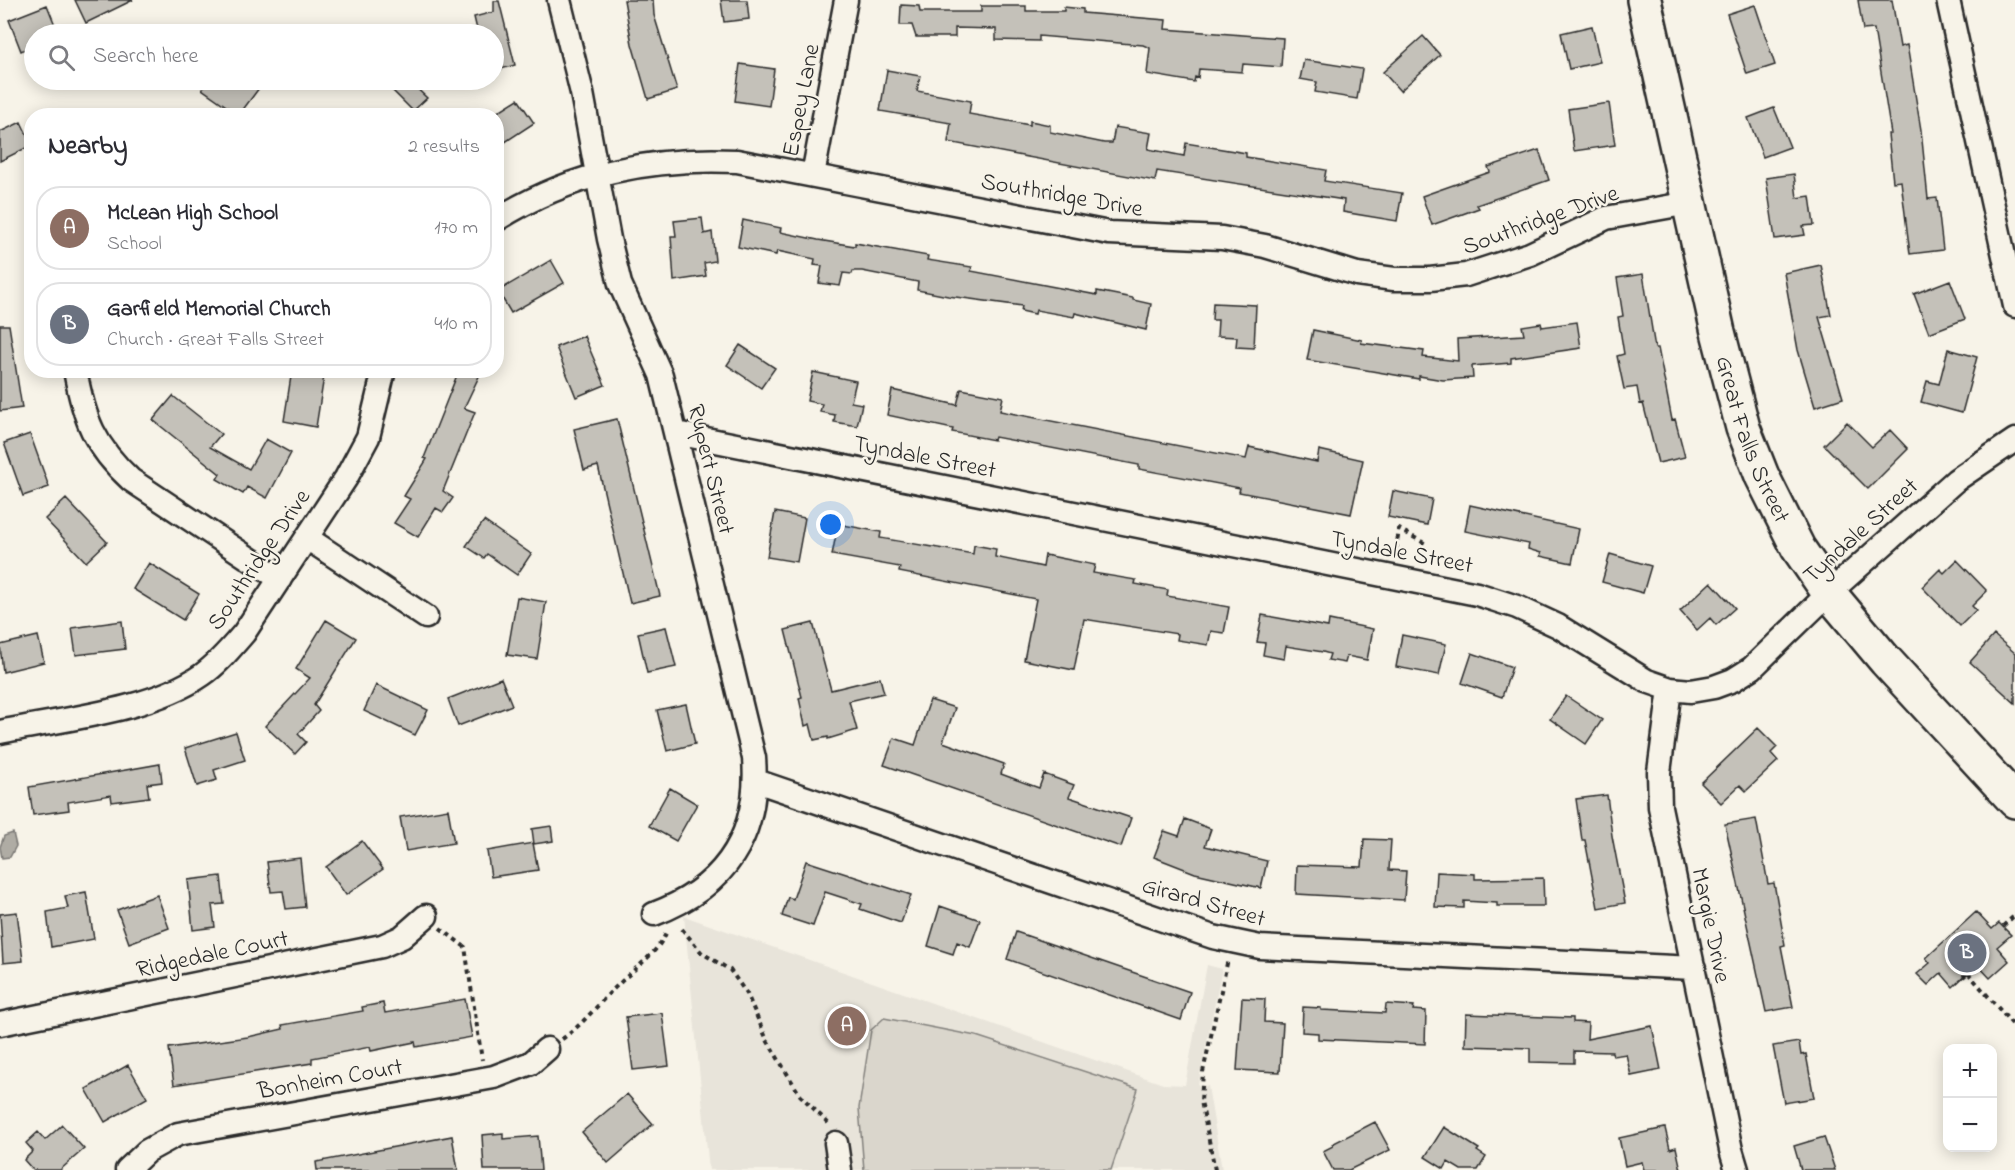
<!DOCTYPE html>
<meta charset="utf-8">
<style>
:root{--surface:#fff;--page:#f2f2f3;--text:#2b2b33;--muted:#7c7c81;--line:#e1e1e2;--accent:#2563eb}
body{margin:0;font-family:"Indie Flower",sans-serif;background:var(--page);color:var(--text)}
.controls{position:absolute;right:18px;bottom:18px;display:grid;overflow:hidden;border-radius:12px;box-shadow:0 3px 15px #0003}
.controls button{width:54px;height:54px;display:grid;place-items:center;padding:0;border:0;border-bottom:2px solid var(--line);background:var(--surface);color:var(--text);font:30px sans-serif}
.you{position:absolute;left:831px;top:525px;width:21px;height:21px;margin:-15px;border:4px solid #fff;border-radius:50%;background:#1a73e8;box-shadow:0 0 0 9px #1a73e833}
.badge{display:grid;place-items:center;width:39px;height:39px;border-radius:50%;background:var(--accent);color:#fff;font-size:20px;font-weight:700}
.pin{position:absolute;translate:-50% -50%;border:3px solid #fff;box-shadow:0 2px 6px #0006}
.list{margin:0;padding:0;list-style:none}
h2{display:flex;justify-content:space-between;align-items:center;height:78px;margin:0;padding:0 24px;font-size:26px}
h2 small{font-size:20px;font-weight:400;color:var(--muted)}
.list li{display:grid;grid-template-columns:39px 1fr auto;gap:18px;align-items:center;box-sizing:border-box;height:84px;margin:0 12px 12px;padding:0 12px;border:2px solid var(--line);border-radius:24px}
.list b{display:block;font-size:22px;white-space:nowrap}
.list p{margin:0;font-size:20px;white-space:nowrap;color:var(--muted)}
.list em{font-size:20px;font-style:normal;color:var(--muted)}
.icon{flex:none;width:33px;height:33px;fill:none;stroke:currentColor;stroke-width:2;stroke-linecap:round;stroke-linejoin:round}
.map{position:relative;flex:none;width:2015px;height:1170px;overflow:hidden}
.search{position:absolute;background:var(--surface);box-shadow:0 3px 15px #0003;left:24px;top:24px;width:480px;height:66px;display:flex;align-items:center;gap:15px;box-sizing:border-box;padding:0 21px;border-radius:33px;color:var(--muted);font-size:22px}
.panel{position:absolute;background:var(--surface);box-shadow:0 3px 15px #0003;left:24px;top:108px;width:480px;height:270px;border-radius:24px}
.map>svg:first-child{display:block}
.built{fill:#e8e4da}
.green{fill:#dad6cc;stroke:#82807c;stroke-width:1.5}
.water{fill:#afaca4;stroke:#7a7874;stroke-width:1.5}
.building{fill:#c4c1b9;stroke:#2b2b2b;stroke-width:1.5}
.lines{fill:none;stroke-linecap:round;stroke-linejoin:round}
.street-casing{stroke:#2b2b2b;stroke-width:27}
.secondary-casing{stroke:#2b2b2b;stroke-width:38}
.path{stroke:#2b2b2b;stroke-width:4;stroke-dasharray:4.5 4.5;stroke-linecap:butt}
.street{stroke:#f7f3e8;stroke-width:22}
.secondary{stroke:#f7f3e8;stroke-width:33}
.labels{text-anchor:middle;stroke-width:5;stroke-linejoin:round;paint-order:stroke}
.street-label{font-size:24px;fill:#2b2b2b;stroke:#f7f3e8}
</style>
<div class="map">
<svg width="2015" height="1170" viewBox="0 0 2015 1170">
<rect width="100%" height="100%" fill="#f7f3e8"/>
<filter id="ink" filterUnits="userSpaceOnUse"><feTurbulence type="fractalNoise" baseFrequency=".0167" numOctaves="2"/><feDisplacementMap in="SourceGraphic" scale="12" xChannelSelector="R" yChannelSelector="G"/><feConvolveMatrix kernelMatrix="1 2 1 2 8 2 1 2 1" color-interpolation-filters="sRGB"/></filter>
<g filter="url(#ink)">
<path class="built" d="M 684,916 L 1163,1084 L 1185,1085 L 1207,965 L 1222,969 L 1198,1085 L 1208,1086 L 1222,1170 L 709,1170 Z"/>
<path class="green" d="M 884,1018 L 976,1036 L 1138,1089 L 1111,1170 L 864,1170 L 859,1108 L 871,1030 Z"/>
<path class="water" d="M 13,833 L 16,846 L 10,857 L 2,858 L 0,847 L 4,836 Z"/>
<path class="building" d="M 75,0 L 133,0 L 86,23 Z
M 624,0 L 653,0 L 654,15 L 677,90 L 648,99 L 632,44 Z
M 721,0 L 747,0 L 749,19 L 724,22 Z
M 1858,0 L 1892,0 L 1900,47 L 1907,45 L 1921,130 L 1928,199 L 1937,198 L 1943,250 L 1910,254 L 1901,181 L 1893,182 L 1888,134 L 1891,134 L 1874,29 L 1863,30 Z
M 494,1 L 499,1 L 515,65 L 494,71 L 494,34 L 478,34 L 474,17 L 494,12 Z
M 47,5 L 57,30 L 47,34 L 34,34 L 34,45 L 21,51 L 9,20 Z
M 901,5 L 919,6 L 920,12 L 981,12 L 981,6 L 1026,6 L 1026,11 L 1064,11 L 1064,7 L 1083,9 L 1083,13 L 1166,20 L 1165,29 L 1283,38 L 1281,67 L 1243,64 L 1242,72 L 1199,69 L 1198,78 L 1195,77 L 1194,82 L 1147,74 L 1150,48 L 1143,45 L 1039,36 L 1039,41 L 996,40 L 996,29 L 955,28 L 955,37 L 916,37 L 912,25 L 900,25 Z
M 1755,5 L 1775,65 L 1747,74 L 1727,14 Z
M 1592,26 L 1600,62 L 1569,69 L 1561,33 Z
M 1423,36 L 1440,55 L 1400,91 L 1383,72 Z
M 1304,60 L 1362,69 L 1357,99 L 1315,92 L 1317,82 L 1300,79 Z
M 740,64 L 774,69 L 769,106 L 735,101 Z
M 887,70 L 920,76 L 917,91 L 971,101 L 969,114 L 1030,125 L 1030,121 L 1050,125 L 1050,132 L 1104,143 L 1112,143 L 1115,127 L 1151,133 L 1148,149 L 1184,156 L 1186,143 L 1246,153 L 1246,157 L 1326,170 L 1324,181 L 1402,193 L 1397,221 L 1343,212 L 1344,200 L 1157,171 L 1155,181 L 948,142 L 951,123 L 880,111 Z
M 209,80 L 265,80 L 239,115 L 202,89 Z
M 382,80 L 408,80 L 427,98 L 413,111 Z
M 518,99 L 534,123 L 496,148 L 496,113 Z
M 1609,103 L 1615,145 L 1574,151 L 1568,109 Z
M 1774,108 L 1790,147 L 1763,157 L 1748,118 Z
M 21,122 L 32,145 L 0,161 L 0,132 Z
M 1539,150 L 1549,180 L 1477,205 L 1479,208 L 1432,225 L 1422,196 L 1490,172 L 1488,167 Z
M 1794,174 L 1797,198 L 1810,196 L 1814,225 L 1803,226 L 1805,235 L 1775,239 L 1766,178 Z
M 702,218 L 704,234 L 712,232 L 715,261 L 704,263 L 706,276 L 674,281 L 671,236 L 676,236 L 674,221 Z
M 743,220 L 781,228 L 780,232 L 818,240 L 855,246 L 855,243 L 928,256 L 927,260 L 972,267 L 971,271 L 1097,295 L 1097,291 L 1133,298 L 1133,300 L 1151,304 L 1146,330 L 1075,313 L 1074,317 L 1036,310 L 1035,314 L 1021,311 L 1022,306 L 948,296 L 917,290 L 918,282 L 862,271 L 853,271 L 852,274 L 843,273 L 840,286 L 819,283 L 822,266 L 814,265 L 815,259 L 777,251 L 776,255 L 738,247 Z
M 551,260 L 564,283 L 511,313 L 498,291 Z
M 1821,265 L 1831,315 L 1819,317 L 1843,398 L 1815,407 L 1798,350 L 1784,273 Z
M 1643,274 L 1655,348 L 1658,348 L 1672,420 L 1675,419 L 1685,457 L 1658,463 L 1643,403 L 1640,404 L 1637,387 L 1624,389 L 1617,356 L 1624,354 L 1618,317 L 1623,316 L 1617,278 Z
M 1950,280 L 1965,319 L 1929,333 L 1914,294 Z
M 1213,303 L 1256,305 L 1254,348 L 1236,347 L 1237,337 L 1217,336 L 1218,320 L 1212,320 Z
M 1577,322 L 1581,348 L 1511,358 L 1511,363 L 1472,366 L 1473,378 L 1443,380 L 1419,376 L 1419,379 L 1307,360 L 1313,330 L 1362,340 L 1361,343 L 1424,351 L 1423,357 L 1458,361 L 1457,339 L 1524,335 L 1522,326 L 1541,323 L 1542,327 Z
M 0,325 L 9,325 L 22,408 L 0,411 Z
M 584,336 L 605,385 L 576,397 L 556,347 Z
M 740,345 L 775,368 L 761,388 L 727,365 Z
M 1948,349 L 1977,357 L 1962,413 L 1921,402 L 1927,381 L 1939,384 Z
M 292,370 L 325,370 L 316,427 L 284,421 Z
M 459,370 L 482,370 L 464,408 L 475,412 L 443,491 L 453,498 L 443,512 L 436,508 L 418,537 L 394,523 L 410,499 L 404,496 L 427,459 L 424,458 Z
M 813,372 L 856,381 L 851,402 L 862,404 L 857,426 L 834,422 L 835,415 L 820,412 L 822,404 L 807,401 Z
M 961,389 L 1003,397 L 1000,411 L 1246,459 L 1249,447 L 1317,462 L 1319,450 L 1363,460 L 1351,514 L 1239,492 L 1240,488 L 1139,469 L 1139,465 L 995,437 L 994,440 L 952,432 L 953,429 L 887,415 L 892,390 L 957,405 Z
M 173,396 L 221,434 L 210,447 L 249,469 L 266,439 L 291,453 L 267,498 L 247,487 L 243,494 L 217,479 L 220,474 L 153,420 Z
M 617,419 L 660,596 L 630,603 L 598,466 L 584,470 L 574,429 Z
M 1847,422 L 1872,447 L 1890,430 L 1908,449 L 1868,489 L 1824,445 Z
M 30,434 L 49,487 L 23,496 L 4,443 Z
M 1393,491 L 1432,499 L 1427,525 L 1388,517 Z
M 66,499 L 107,542 L 86,562 L 45,519 Z
M 1470,505 L 1579,529 L 1572,563 L 1540,556 L 1541,553 L 1528,549 L 1529,544 L 1465,531 Z
M 775,512 L 805,518 L 797,562 L 767,557 Z
M 484,521 L 531,554 L 517,575 L 487,554 L 484,558 L 466,546 Z
M 838,524 L 881,532 L 880,538 L 973,554 L 974,545 L 996,549 L 995,557 L 1043,567 L 1045,555 L 1095,565 L 1093,573 L 1136,580 L 1135,584 L 1168,590 L 1167,596 L 1229,607 L 1224,633 L 1211,631 L 1208,645 L 1177,640 L 1178,634 L 1084,619 L 1074,670 L 1024,660 L 1036,599 L 899,572 L 900,567 L 832,555 Z
M 1610,554 L 1651,566 L 1643,593 L 1602,582 Z
M 1957,560 L 1987,591 L 1972,606 L 1976,610 L 1960,626 L 1922,587 L 1940,569 L 1944,573 Z
M 149,563 L 199,594 L 183,620 L 133,589 Z
M 1711,582 L 1735,608 L 1716,625 L 1710,618 L 1697,630 L 1680,611 Z
M 517,597 L 546,602 L 537,659 L 507,655 Z
M 1262,615 L 1328,627 L 1329,620 L 1373,629 L 1367,660 L 1347,656 L 1345,663 L 1328,660 L 1330,654 L 1323,652 L 1286,646 L 1284,659 L 1263,655 L 1265,643 L 1257,642 Z
M 326,620 L 356,638 L 314,705 L 319,711 L 298,734 L 306,742 L 295,754 L 265,726 L 310,678 L 296,669 Z
M 122,621 L 125,649 L 76,655 L 72,628 Z
M 813,623 L 831,690 L 880,678 L 884,693 L 849,701 L 857,730 L 828,739 L 828,737 L 814,740 L 810,724 L 805,726 L 799,698 L 802,697 L 785,630 Z
M 666,627 L 676,667 L 647,673 L 638,633 Z
M 1402,635 L 1446,644 L 1439,675 L 1396,667 Z
M 1994,635 L 2015,653 L 2015,703 L 1970,662 Z
M 38,636 L 44,662 L 3,672 L 0,645 Z
M 1472,653 L 1512,667 L 1502,697 L 1462,683 Z
M 501,678 L 512,705 L 458,726 L 448,699 Z
M 376,685 L 428,710 L 415,735 L 364,711 Z
M 1566,696 L 1602,720 L 1586,744 L 1550,719 Z
M 930,700 L 955,708 L 943,742 L 1004,764 L 1001,774 L 1039,788 L 1044,774 L 1074,785 L 1069,797 L 1131,818 L 1121,847 L 884,765 L 894,738 L 915,745 Z
M 686,704 L 695,744 L 667,751 L 657,710 Z
M 1758,728 L 1777,747 L 1771,753 L 1778,761 L 1746,791 L 1740,785 L 1721,803 L 1701,783 Z
M 236,732 L 245,760 L 214,770 L 217,780 L 197,786 L 185,748 Z
M 160,764 L 162,782 L 147,784 L 149,797 L 112,802 L 111,795 L 68,802 L 69,810 L 33,815 L 29,787 Z
M 670,788 L 697,804 L 676,841 L 649,826 Z
M 1607,795 L 1612,836 L 1625,903 L 1598,908 L 1585,840 L 1582,840 L 1576,799 Z
M 448,809 L 454,843 L 406,851 L 400,817 Z
M 1185,819 L 1211,829 L 1205,846 L 1267,861 L 1261,888 L 1195,873 L 1154,857 L 1164,831 L 1179,836 Z
M 1756,819 L 1768,884 L 1774,883 L 1785,945 L 1781,946 L 1793,1007 L 1766,1012 L 1725,824 Z
M 551,826 L 553,841 L 534,844 L 532,829 Z
M 1364,839 L 1391,840 L 1389,870 L 1406,871 L 1404,900 L 1296,894 L 1297,865 L 1362,867 Z
M 362,841 L 383,869 L 346,895 L 326,867 Z
M 533,843 L 538,870 L 491,877 L 487,851 Z
M 300,858 L 305,907 L 286,909 L 283,891 L 271,892 L 267,862 Z
M 806,861 L 911,895 L 901,923 L 860,909 L 862,904 L 825,892 L 813,926 L 782,916 L 788,897 L 793,899 Z
M 1437,872 L 1475,874 L 1475,879 L 1543,878 L 1544,906 L 1497,906 L 1497,903 L 1464,901 L 1464,908 L 1435,907 Z
M 221,876 L 224,904 L 212,905 L 215,927 L 193,930 L 188,880 Z
M 86,892 L 94,939 L 51,947 L 47,912 L 68,908 L 65,896 Z
M 157,895 L 169,928 L 129,943 L 117,910 Z
M 940,906 L 980,920 L 970,947 L 957,942 L 953,954 L 928,946 Z
M 17,912 L 23,961 L 3,963 L 0,914 Z
M 1976,912 L 1992,929 L 1999,923 L 2011,935 L 1997,947 L 2009,961 L 1990,978 L 1977,964 L 1953,987 L 1941,973 L 1928,985 L 1917,974 L 1930,963 L 1926,958 Z
M 1016,932 L 1190,992 L 1181,1020 L 1007,959 Z
M 1242,998 L 1265,999 L 1264,1022 L 1283,1023 L 1280,1072 L 1237,1070 Z
M 465,999 L 472,1037 L 416,1047 L 415,1042 L 371,1051 L 370,1047 L 312,1058 L 312,1063 L 174,1085 L 169,1048 L 248,1037 L 283,1029 L 282,1025 L 363,1011 L 362,1007 L 383,1003 L 385,1013 Z
M 1386,1004 L 1414,1006 L 1413,1010 L 1426,1011 L 1425,1044 L 1318,1039 L 1318,1033 L 1302,1032 L 1303,1007 L 1321,1008 L 1321,1010 L 1385,1013 Z
M 662,1013 L 669,1066 L 633,1070 L 626,1017 Z
M 1466,1014 L 1573,1018 L 1573,1022 L 1588,1023 L 1587,1039 L 1652,1026 L 1661,1070 L 1631,1076 L 1626,1054 L 1613,1056 L 1612,1052 L 1574,1051 L 1574,1063 L 1530,1062 L 1530,1048 L 1465,1046 Z
M 1799,1042 L 1801,1055 L 1806,1054 L 1814,1098 L 1784,1103 L 1773,1046 Z
M 128,1065 L 147,1098 L 105,1122 L 86,1089 Z
M 627,1094 L 653,1124 L 608,1163 L 582,1132 Z
M 1375,1122 L 1390,1150 L 1349,1170 L 1333,1170 L 1323,1151 L 1333,1146 L 1332,1144 Z
M 62,1125 L 84,1149 L 60,1170 L 33,1170 L 24,1160 L 33,1151 L 26,1143 L 38,1132 L 45,1140 Z
M 1444,1127 L 1479,1149 L 1477,1151 L 1486,1157 L 1478,1170 L 1461,1170 L 1448,1162 L 1444,1169 L 1425,1157 Z
M 1665,1128 L 1670,1149 L 1676,1147 L 1681,1170 L 1644,1170 L 1642,1162 L 1625,1166 L 1619,1138 Z
M 503,1133 L 503,1139 L 538,1136 L 541,1170 L 484,1170 L 482,1135 Z
M 452,1136 L 458,1170 L 317,1170 L 316,1162 Z
M 1824,1137 L 1835,1170 L 1801,1170 L 1794,1146 Z"/>
<g class="lines">
<g class="street-casing">
<path id="street" d="M 559,0 L 582,93 L 609,239 L 620,284 L 661,375 L 754,758 C 760,835 726,887 654,914
M 1948,0 L 2015,306
M 813,175 L 846,0
M 496,220 C 571,173 650,157 737,161 L 1109,233 L 1222,238 L 1265,246 L 1357,274 L 1394,279 L 1430,279 L 1466,275 L 1530,254 L 1606,218 L 1689,203
M 75,370 C 84,419 94,446 131,480 L 280,579
M 676,433 L 1477,594 L 1517,607 L 1558,626 L 1647,681 L 1670,689 L 1691,691 L 1714,687 L 1733,680 L 1752,668 L 1829,593 L 1956,480 L 2015,440
M 307,538 L 426,617
M 1670,689 L 1659,772 L 1660,807 L 1731,1150 L 1737,1170
M 0,732 C 62,719 150,711 202,675 C 218,664 231,648 244,633 L 346,478 L 368,437 L 384,370
M 756,781 L 1213,937 L 1260,947 L 1694,968
M 0,1024 L 382,946 L 402,937 L 426,916
M 836,1143 L 840,1170
M 127,1170 L 147,1151 L 178,1134 L 494,1077 L 531,1063 L 547,1049"/>
</g>
<g class="secondary-casing">
<g id="secondary">
<path id="s1" d="M 1644,0 L 1718,332 L 1743,428 L 1762,476 L 1798,548 L 1829,593 L 1886,661 L 2015,801"/>
</g>
</g>
<path class="path" d="M 1395,558 L 1399,529 L 1426,544
M 2003,926 L 2015,915
M 440,928 L 465,947 L 482,1060
M 682,929 L 702,953 L 730,970 L 747,994 L 767,1040 L 800,1095 L 830,1125
M 1968,973 L 2013,1025
M 1963,977 L 1977,964
M 562,1039 C 585,1023 600,1001 620,983 C 637,966 658,953 667,931
M 1215,1170 L 1201,1101 L 1203,1072 L 1228,959"/>
<use href="#street" class="street"/>
<use href="#secondary" class="secondary"/>
</g>
</g>
<g class="labels">
<g class="street-label">
<text transform="translate(800 100) rotate(-79)" y="8">Espey Lane</text>
<text transform="translate(1062 194) rotate(10)" y="8">Southridge Drive</text>
<text transform="translate(1540 219) rotate(-20)" y="8">Southridge Drive</text>
<text dy="8" stroke="none"><textPath href="#s1" startOffset="453">Great Falls Street</textPath></text>
<text transform="translate(925 456) rotate(11)" y="8">Tyndale Street</text>
<text transform="translate(712 469) rotate(76)" y="8">Rupert Street</text>
<text transform="translate(1860 530) rotate(-42)" y="8">Tyndale Street</text>
<text transform="translate(1402 551) rotate(11)" y="8">Tyndale Street</text>
<text transform="translate(258 559) rotate(-56)" y="8">Southridge Drive</text>
<text transform="translate(1204 901) rotate(16)" y="8">Girard Street</text>
<text transform="translate(1712 925) rotate(78)" y="8">Margie Drive</text>
<text transform="translate(212 953) rotate(-12)" y="8">Ridgedale Court</text>
<text transform="translate(330 1078) rotate(-10)" y="8">Bonheim Court</text>
</g>
</g>
</svg>
<div class="controls">
<button>+</button>
<button>−</button>
</div>
<div class="you"></div>
<div class="pin badge" style="left:847px;top:1026px;background:#8d6e63">A</div>
<div class="pin badge" style="left:1967px;top:953px;background:#6b7280">B</div>
<div class="search"><svg class="icon" aria-label="search" viewBox="0 0 24 24"><circle cx="10" cy="10" r="6"/><path d="M15 15l6 6"/></svg>Search here</div>
<section class="panel">
<h2>Nearby<small>2 results</small></h2>
<ul class="list">
<li><span class="badge" style="background:#8d6e63">A</span><div><b>McLean High School</b><p>School</p></div><em>170 m</em></li>
<li><span class="badge" style="background:#6b7280">B</span><div><b>Garfield Memorial Church</b><p>Church · Great Falls Street</p></div><em>410 m</em></li>
</ul>
</section>
</div>
